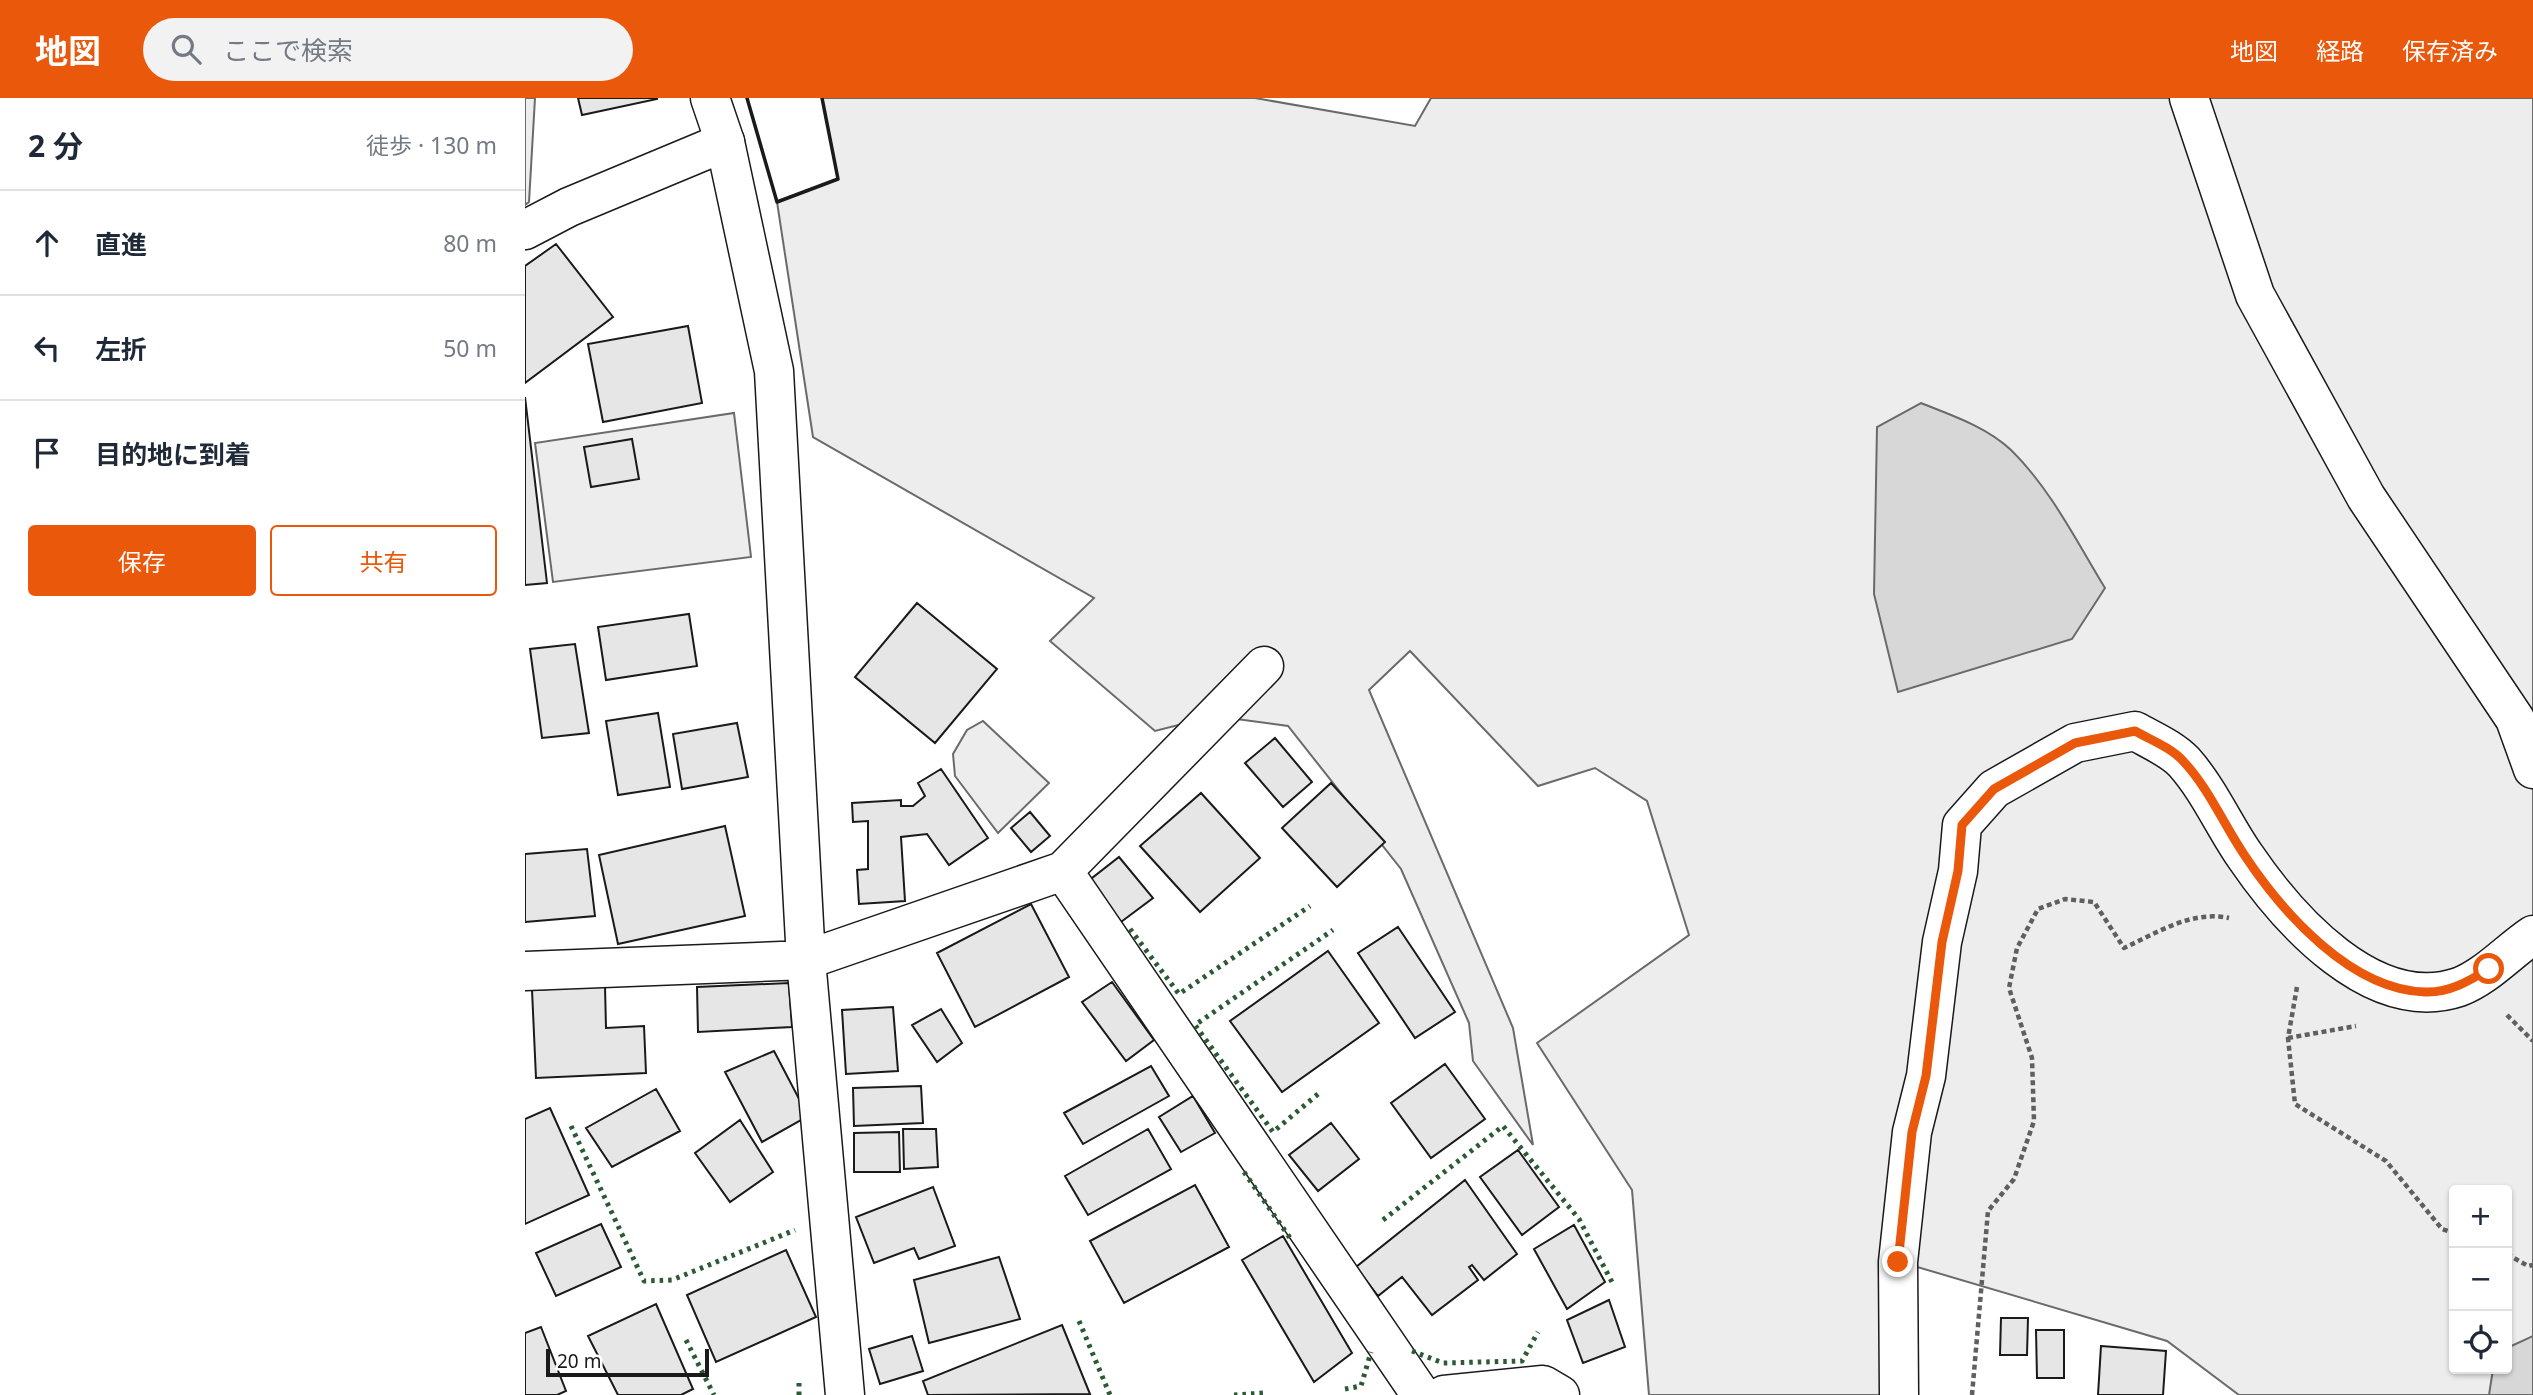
<!DOCTYPE html>
<html lang="ja">
<meta charset="utf-8">
<style>
:root{--surface:#fff;--page:#f2f2f3;--text:#1f2937;--muted:#747a83;--line:#e0e1e3;--accent:#ea580c}
body{margin:0;font-family:"Noto Sans","Noto Sans JP",sans-serif;background:var(--page);color:var(--text)}
.controls{position:absolute;right:21px;bottom:21px;display:grid;overflow:hidden;border-radius:7px;box-shadow:0 2px 5px #0004}
.controls button{width:63px;height:63px;display:grid;place-items:center;padding:0;border:0;border-bottom:2px solid var(--line);background:var(--surface);color:var(--text);font:35px sans-serif}
.scale{position:absolute;left:21px;bottom:18px;width:163px;box-sizing:border-box;padding-left:7px;border:4px solid #1a1a1a;border-top:0;font-size:19px;line-height:24px;white-space:nowrap;color:#1a1a1a;-webkit-text-stroke:5px #fff;paint-order:stroke}
.stop{position:absolute;width:21px;height:21px;margin:-16px;border:5px solid #ea580c;border-radius:50%;background:#fff}
.stop.end{background:#ea580c;border-color:#fff;box-shadow:0 2px 7px #0008}
.list{margin:0;padding:0;list-style:none}
h2{display:flex;justify-content:space-between;align-items:center;height:91px;margin:0;padding:0 28px;font-size:30px}
h2 small{font-size:23px;font-weight:400;color:var(--muted)}
.list li{display:grid;grid-template-columns:46px 1fr auto;gap:21px;align-items:center;box-sizing:border-box;height:105px;padding:0 28px;border-top:2px solid var(--line)}
.list b{display:block;font-size:26px;white-space:nowrap}
.list em{font-size:23px;font-style:normal;color:var(--muted)}
.actions{display:flex;gap:14px;padding:21px 28px}
.actions a{flex:1;padding:16px 0;border:2px solid var(--accent);border-radius:7px;text-align:center;font-size:24px;color:var(--accent)}
.actions .main{background:var(--accent);color:#fff}
.icon{flex:none;width:38px;height:38px;fill:none;stroke:currentColor;stroke-width:2;stroke-linecap:round;stroke-linejoin:round}
.map{position:relative;flex:none;width:2008px;height:1297px;overflow:hidden}
header{display:flex;align-items:center;gap:42px;box-sizing:border-box;height:98px;padding:0 35px;background:var(--accent);color:#fff}
header strong{font-size:33px}
nav{display:flex;gap:38px;margin-inline-start:auto;font-size:24px}
.search{width:490px;height:63px;background:var(--page);display:flex;align-items:center;gap:18px;box-sizing:border-box;padding:0 24px;border-radius:38px;color:var(--muted);font-size:26px}
main{display:flex}
aside{flex:1;background:var(--surface)}
.map>svg:first-child{display:block}
.built{fill:#ededed;stroke:#6a6a6a;stroke-width:2;fill-rule:evenodd}
.water{fill:#d7d7d7;stroke:#6a6a6a;stroke-width:2}
.building{fill:#e6e6e6;stroke:#1a1a1a;stroke-width:2}
.lines{fill:none;stroke-linecap:round;stroke-linejoin:round}
.street-casing{stroke:#1a1a1a;stroke-width:41}
.secondary-casing{stroke:#1a1a1a;stroke-width:41}
.path{stroke:#5f5f5f;stroke-width:4.5;stroke-dasharray:5 3.5;stroke-linecap:butt}
.street{stroke:#fff;stroke-width:38}
.secondary{stroke:#fff;stroke-width:38}
.hedge{stroke:#2b5a34;stroke-width:5;stroke-dasharray:3.5 5;stroke-linecap:butt}
.wall{stroke:#1a1a1a;stroke-width:3.5}
.route{stroke:#ea580c;stroke-width:9}
</style>
<header>
<strong>地図</strong>
<div class="search"><svg class="icon" aria-label="search" viewBox="0 0 24 24"><circle cx="10" cy="10" r="6"/><path d="M15 15l6 6"/></svg>ここで検索</div>
<nav><a>地図</a><a>経路</a><a>保存済み</a></nav>
</header>
<main>
<aside>
<h2>2 分<small>徒歩 · 130 m</small></h2>
<ul class="list">
<li><svg class="icon" aria-label="ahead" viewBox="0 0 24 24"><path d="M12 20V5M6 11l6-6 6 6"/></svg><div><b>直進</b></div><em>80 m</em></li>
<li><svg class="icon" aria-label="left" viewBox="0 0 24 24"><path d="M17 20v-9H6M10 6l-5 5 5 5"/></svg><div><b>左折</b></div><em>50 m</em></li>
<li><svg class="icon" aria-label="arrive" viewBox="0 0 24 24"><path d="M6 21V4h12l-3 4 3 4H6"/></svg><div><b>目的地に到着</b></div></li>
</ul>
<div class="actions"><a class="main">保存</a><a>共有</a></div>
</aside>
<div class="map">
<svg width="2008" height="1297" viewBox="0 0 2008 1297">
<rect width="100%" height="100%" fill="#fff"/>
<path class="built" d="M 0,0 L 10,0 L 4,104 L 0,107 Z
M 297,0 L 730,0 L 890,28 L 906,0 L 2008,0 L 2008,1297 L 1714,1297 L 1642,1243 L 1389,1168 L 1380,1297 L 1124,1297 L 1107,1092 L 1012,945 L 1164,837 L 1122,703 L 1070,670 L 1013,688 L 885,553 L 844,592 L 988,930 L 1008,1047 L 948,963 L 944,925 L 876,771 L 763,628 L 689,618 L 630,633 L 525,543 L 569,500 L 288,339 L 252,104 L 313,81 ZM 1929,1092 L 1982,1092 L 1982,1271 L 1929,1271 Z
M 209,315 L 226,459 L 28,484 L 10,345 Z
M 458,623 L 524,685 L 473,735 L 430,678 L 428,656 L 442,632 Z"/>
<path class="water" d="M 1396,305 C 1426,317 1462,329 1486,352 C 1525,390 1552,444 1580,490 L 1547,541 L 1373,594 L 1349,496 L 1352,329 Z
M 2008,1238 L 2008,1297 L 1964,1297 L 1968,1271 L 1982,1271 L 1982,1250 Z"/>
<path class="building" d="M 53,0 L 132,0 L 132,1 L 57,17 Z
M 31,146 L 88,219 L 0,285 L 0,168 Z
M 163,228 L 177,305 L 78,324 L 63,246 Z
M 0,299 L 22,485 L 0,487 Z
M 107,341 L 114,381 L 66,389 L 59,349 Z
M 392,505 L 472,571 L 410,645 L 330,579 Z
M 164,516 L 172,568 L 81,582 L 73,529 Z
M 50,546 L 64,635 L 17,640 L 5,551 Z
M 133,615 L 145,689 L 93,697 L 81,623 Z
M 212,625 L 223,679 L 157,691 L 148,636 Z
M 750,640 L 787,684 L 758,709 L 720,665 Z
M 416,671 L 463,740 L 424,767 L 402,736 L 376,739 L 380,803 L 334,806 L 332,772 L 343,771 L 343,723 L 328,724 L 327,705 L 376,702 L 376,708 L 388,708 L 400,698 L 393,685 Z
M 806,685 L 860,744 L 812,789 L 757,730 Z
M 676,695 L 735,760 L 675,814 L 615,748 Z
M 505,714 L 525,738 L 506,754 L 486,730 Z
M 200,728 L 220,818 L 93,846 L 74,757 Z
M 62,751 L 70,818 L 0,824 L 0,756 Z
M 594,759 L 628,800 L 596,824 L 562,784 Z
M 506,806 L 544,879 L 450,929 L 412,855 Z
M 873,829 L 930,914 L 890,940 L 833,855 Z
M 803,853 L 854,925 L 757,994 L 705,923 Z
M 587,884 L 629,942 L 601,963 L 557,904 Z
M 264,885 L 267,929 L 173,934 L 172,889 Z
M 80,888 L 81,930 L 119,928 L 121,975 L 11,980 L 7,892 Z
M 368,909 L 373,973 L 321,976 L 317,912 Z
M 416,911 L 437,945 L 412,964 L 387,927 Z
M 249,953 L 283,1018 L 237,1044 L 200,974 Z
M 920,966 L 960,1021 L 906,1060 L 866,1005 Z
M 626,968 L 644,998 L 558,1046 L 539,1015 Z
M 396,988 L 398,1025 L 329,1028 L 328,990 Z
M 131,991 L 155,1033 L 87,1069 L 61,1030 Z
M 668,998 L 690,1035 L 656,1054 L 634,1019 Z
M 25,1010 L 64,1097 L 0,1126 L 0,1021 Z
M 215,1022 L 248,1074 L 205,1104 L 170,1055 Z
M 806,1025 L 834,1061 L 793,1093 L 764,1057 Z
M 378,1031 L 411,1031 L 413,1069 L 379,1071 Z
M 623,1031 L 646,1071 L 563,1117 L 540,1078 Z
M 374,1034 L 375,1074 L 329,1074 L 329,1035 Z
M 993,1052 L 1034,1109 L 997,1137 L 955,1079 Z
M 940,1082 L 992,1156 L 959,1182 L 947,1167 L 944,1169 L 953,1182 L 907,1217 L 877,1179 L 853,1198 L 831,1169 Z
M 670,1087 L 704,1149 L 599,1205 L 565,1143 Z
M 408,1089 L 430,1148 L 394,1161 L 389,1150 L 349,1165 L 331,1119 Z
M 76,1126 L 96,1169 L 31,1198 L 11,1155 Z
M 1049,1127 L 1080,1184 L 1042,1211 L 1009,1151 Z
M 758,1138 L 827,1255 L 789,1284 L 717,1162 Z
M 261,1152 L 291,1219 L 191,1264 L 162,1197 Z
M 474,1159 L 495,1221 L 404,1245 L 389,1182 Z
M 1084,1202 L 1100,1249 L 1058,1265 L 1042,1222 Z
M 131,1206 L 168,1291 L 156,1297 L 93,1297 L 63,1238 Z
M 1476,1220 L 1503,1220 L 1502,1257 L 1475,1257 Z
M 537,1227 L 565,1296 L 403,1297 L 398,1283 Z
M 16,1229 L 41,1293 L 32,1297 L 0,1297 L 0,1235 Z
M 1511,1232 L 1539,1232 L 1539,1280 L 1512,1280 Z
M 387,1238 L 398,1273 L 355,1286 L 344,1251 Z
M 1576,1248 L 1641,1253 L 1638,1297 L 1573,1297 Z"/>
<g class="lines">
<g class="street-casing">
<path id="street" d="M 1664,0 L 1730,197 L 1841,399 L 1990,621 L 2008,671
M 0,132 L 44,109 L 200,44 L 249,273 L 281,862 L 320,1297
M 538,773 L 896,1297
M 0,873 L 281,862 L 538,773 L 739,568
M 919,1297 L 1018,1287 L 1035,1297
M 1374,1297 L 1373,1164 L 1387,1034 L 1401,978 L 1417,844 L 1433,773 L 1437,727 L 1469,691 L 1550,645 L 1610,633 C 1626,642 1647,651 1659,664 C 1684,692 1699,728 1720,758 C 1763,821 1848,918 1934,889 C 1961,879 1984,853 2008,837"/>
</g>
<g class="secondary-casing">
<path id="secondary" d="M 185,0 L 200,44"/>
</g>
<path class="path" d="M 1772,889 L 1763,940 L 1770,1006 L 1861,1063 L 1917,1131 L 1929,1135
M 1982,917 L 2008,943
M 1763,940 L 1831,928
M 1982,1156 L 2003,1168 L 2008,1167
M 1447,1297 L 1463,1113 L 1489,1081 L 1509,1023 L 1507,960 L 1484,890 L 1492,850 L 1513,811 L 1540,801 L 1569,804 L 1599,850 C 1632,835 1666,812 1704,820"/>
<use href="#street" class="street"/>
<use href="#secondary" class="secondary"/>
<path class="hedge" d="M 605,831 L 654,896 L 785,808
M 793,996 L 748,1034 L 670,927 L 808,832
M 46,1028 L 119,1183 L 147,1182 L 270,1132
M 719,1074 L 765,1140
M 858,1122 L 978,1028 L 1054,1121 L 1089,1188
M 554,1223 L 585,1297
M 161,1242 L 189,1297
M 887,1253 L 918,1265 L 997,1263 L 1013,1234
M 820,1291 L 836,1288 L 846,1254
M 274,1297 L 274,1282
M 709,1297 L 739,1295"/>
<path class="wall" d="M 222,0 L 252,104 L 313,81 L 297,0"/>
</g>
<g class="lines">
<path class="route" d="M 1373,1164 L 1387,1034 L 1401,978 L 1417,844 L 1433,773 L 1437,727 L 1469,691 L 1550,645 L 1610,633 C 1626,642 1647,650 1659,664 C 1684,691 1699,727 1720,758 C 1758,815 1826,892 1900,894 C 1924,895 1944,883 1964,871"/>
</g>
</svg>
<div class="controls">
<button>+</button>
<button>−</button>
<button><svg class="icon" aria-label="locate" viewBox="0 0 24 24"><circle cx="12" cy="12" r="6"/><path d="M12 2v4M12 18v4M2 12h4M18 12h4"/></svg></button>
</div>
<div class="scale">20 m</div>
<div class="stop" style="left:1964px;top:871px"></div>
<div class="stop end" style="left:1373px;top:1164px"></div>
</div>
</main>
